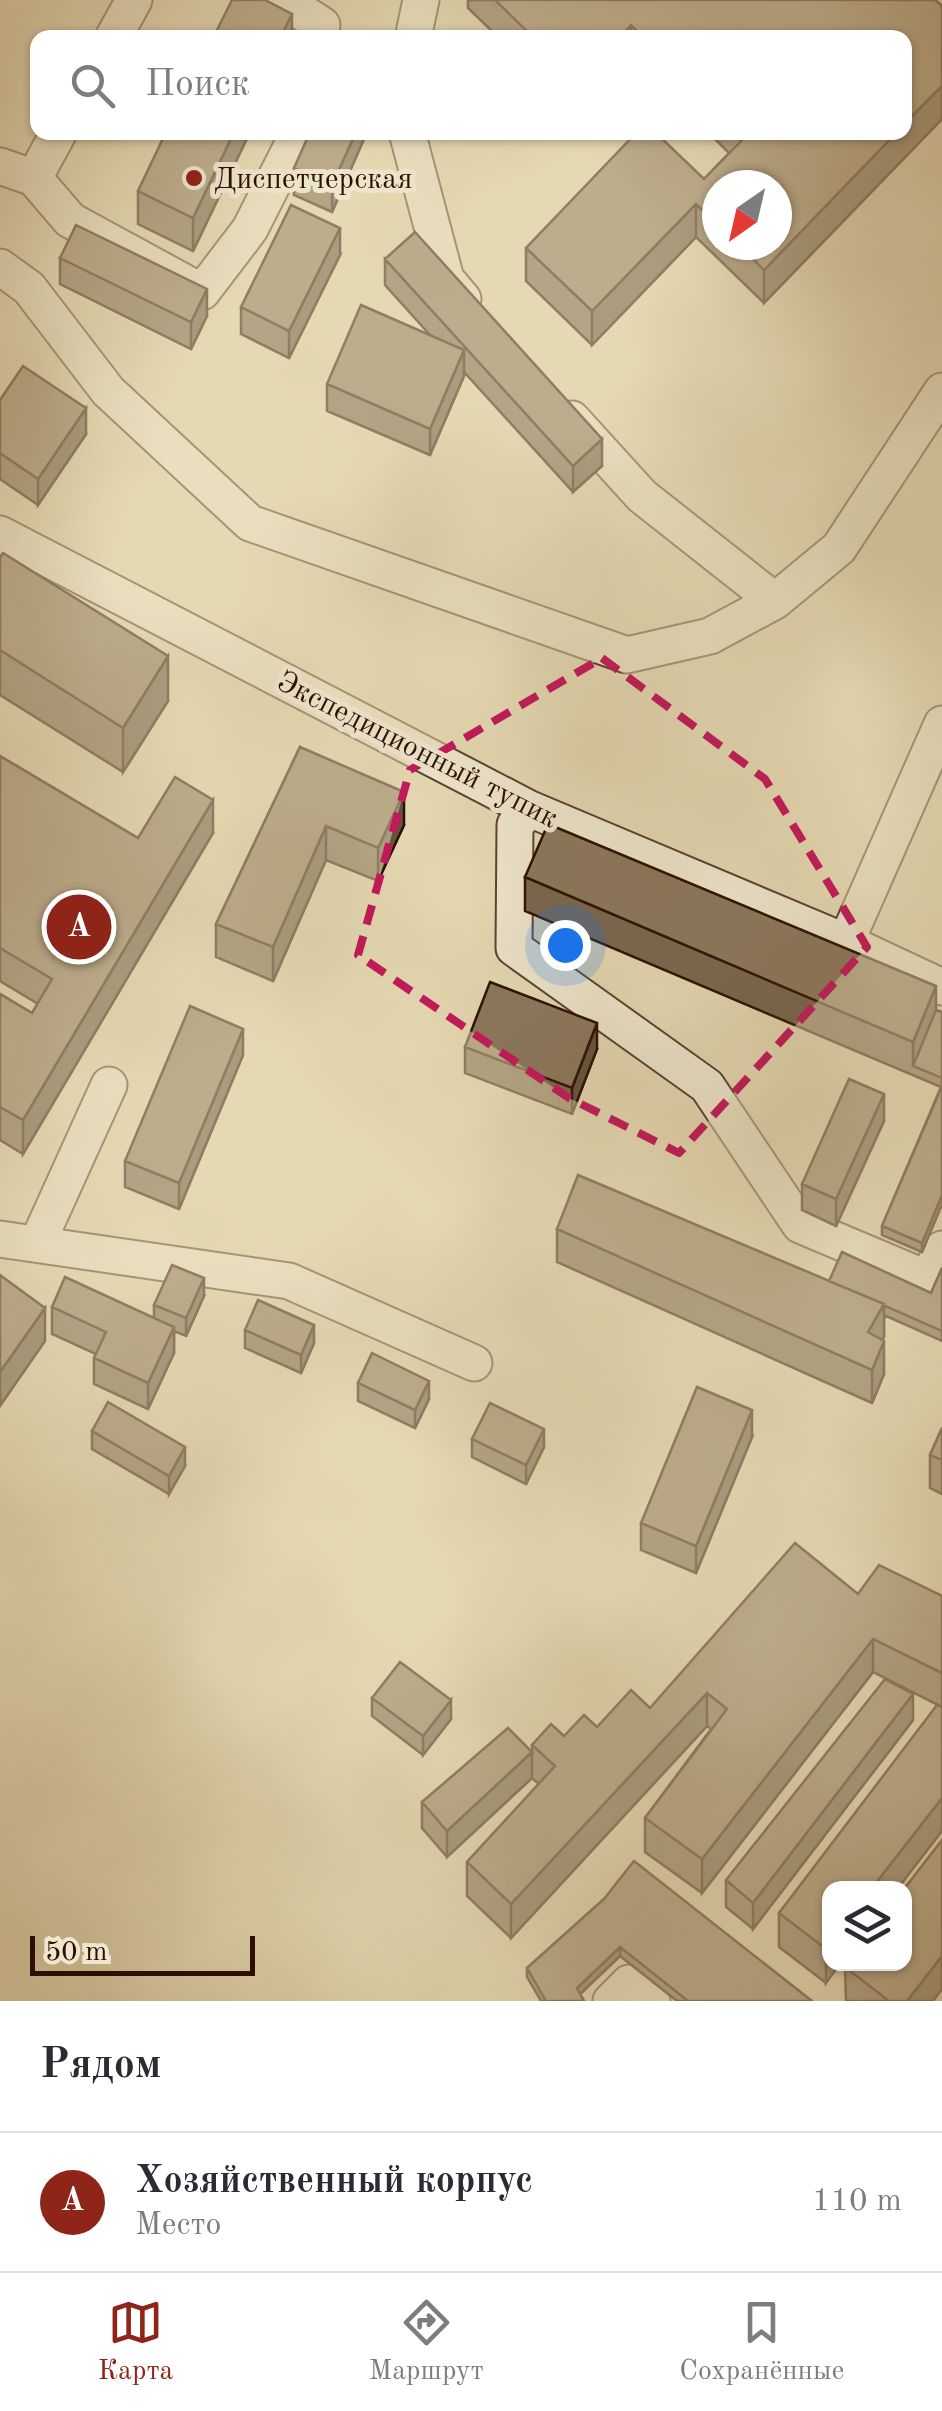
<!DOCTYPE html>
<html lang="ru">
<meta charset="utf-8">
<style>
:root{--surface:#fff;--page:#f2f2f3;--text:#2b2b33;--muted:#7c7c81;--line:#e1e1e2;--accent:#8f2418}
body{margin:0;font-family:"Old Standard TT",serif;background:var(--page);color:var(--text)}
.controls{position:absolute;right:30px;bottom:30px;display:grid;overflow:hidden;border-radius:20px;box-shadow:0 2px 8px #0004}
.controls button{width:90px;height:90px;display:grid;place-items:center;padding:0;border:0;border-bottom:2px solid var(--line);background:var(--surface);color:var(--text);font:50px sans-serif}
.compass{position:absolute;left:702px;top:170px;width:90px;height:90px;border-radius:50%;background:var(--surface);box-shadow:0 2px 8px #0004;rotate:214deg}
.scale{position:absolute;left:30px;bottom:25px;width:225px;box-sizing:border-box;padding-left:10px;border:5px solid #2c0f00;border-top:0;font-size:28px;line-height:35px;white-space:nowrap;color:#2c0f00;-webkit-text-stroke:8px #eee6ce;paint-order:stroke}
.you{position:absolute;left:565px;top:945px;width:35px;height:35px;margin:-25px;border:8px solid #fff;border-radius:50%;background:#1a73e8;box-shadow:0 0 0 15px #1a73e833}
.badge{display:grid;place-items:center;width:65px;height:65px;border-radius:50%;background:var(--accent);color:#fff;font-size:32px;font-weight:700}
.pin{position:absolute;translate:-50% -50%;border:5px solid #fff;box-shadow:0 2px 10px #0006}
.list{margin:0;padding:0;list-style:none}
h2{display:flex;justify-content:space-between;align-items:center;height:130px;margin:0;padding:0 40px;font-size:42px}
h2 small{font-size:32px;font-weight:400;color:var(--muted)}
.list li{display:grid;grid-template-columns:65px 1fr auto;gap:30px;align-items:center;box-sizing:border-box;height:140px;padding:0 40px;border-top:2px solid var(--line)}
.list b{display:block;font-size:38px;white-space:nowrap}
.list p{margin:0;font-size:32px;white-space:nowrap;color:var(--muted)}
.list em{font-size:32px;font-style:normal;color:var(--muted)}
.icon{flex:none;width:55px;height:55px;fill:none;stroke:currentColor;stroke-width:2;stroke-linecap:round;stroke-linejoin:round}
.map{position:relative;flex:none;width:942px;height:2001px;overflow:hidden}
.search{position:absolute;background:var(--surface);box-shadow:0 2px 8px #0004;left:30px;right:30px;top:30px;height:110px;display:flex;align-items:center;gap:25px;box-sizing:border-box;padding:0 35px;border-radius:20px;color:var(--muted);font-size:38px}
.sheet{height:270px;background:var(--surface)}
nav{display:flex;justify-content:space-around;align-items:center;box-sizing:border-box;height:140px;border-top:2px solid var(--line);background:var(--surface);font-size:28px;color:var(--muted)}
nav a{display:grid;justify-items:center;gap:5px}
nav .on{color:var(--accent)}
.map>svg:first-child{display:block}
.lines{fill:none;stroke-linecap:round;stroke-linejoin:round}
.minor-casing{stroke:#5a422d;stroke-width:39}
.minor{stroke:#eee6ce;stroke-width:35}
.wall{fill:#786750;stroke:#2c0f00;stroke-width:2.5;fill-rule:evenodd}
.shaded-wall{fill:#625441;stroke:#2c0f00;stroke-width:2.5}
.building{fill:#8c785d;stroke:#2c0f00;stroke-width:2.5}
.marked{fill:none;stroke:#c2185b;stroke-width:8;stroke-dasharray:20 12;stroke-linejoin:round}
.poi-dot{fill:#8f2418;stroke:#eee6ce;stroke-width:4}
.labels{text-anchor:middle;stroke-width:10;stroke-linejoin:round;paint-order:stroke}
.poi-label{font-size:30px;fill:#2c0f00;stroke:#eee6ce;text-anchor:start}
.street-label{font-size:30px;fill:#2c0f00;stroke:#eee6ce}
</style>
<div class="map">
<svg width="942" height="2001" viewBox="0 0 942 2001">
<rect width="100%" height="100%" fill="#e5d9b3"/>
<filter id="stains"><feTurbulence type="fractalNoise" baseFrequency=".002" numOctaves="4"/><feColorMatrix values="0 0 0 0 .2 0 0 0 0 .09 0 0 0 0 .02 0 0 0 .5 -.17"/></filter>
<radialGradient id="worn" r=".72"><stop offset=".6" stop-color="#630" stop-opacity="0"/><stop offset="1" stop-color="#630" stop-opacity=".3"/></radialGradient>
<g class="lines">
<g class="minor-casing">
<path id="minor" d="M 283,0 L 322,25 L 320,38
M 113,38 L 134,0
M 413,38 L 421,0
M 407,132 L 446,279 L 463,299
M 0,166 L 34,178 L 59,132
M 34,178 L 70,220 L 202,292 L 250,229 L 299,132
M 0,267 L 29,288 L 108,391 L 250,523 L 627,655 L 710,636 L 775,601 L 839,548 L 942,391
M 572,419 L 642,496 L 775,601
M 0,534 L 530,809 L 846,942 L 942,987
M 530,809 L 515,825 L 514,948 L 707,1086 L 800,1225 L 928,1279 L 942,1249
M 846,942 L 942,724
M 0,1239 L 289,1281 L 474,1363
M 37,1244 L 109,1085
M 611,2001 L 629,1983 L 652,2001"/>
</g>
<use href="#minor" class="minor"/>
</g>
<path class="wall" d="M 468,0 L 935,0 L 942,6 L 942,119 L 764,303 L 696,237 L 592,345 L 526,281 L 526,248 L 704,179 L 729,153 L 708,132 L 904,132 L 904,38 L 499,38 L 468,8 ZM 717,185 L 777,245 L 717,245 Z
M 250,132 L 193,251 L 138,224 L 138,191 Z
M 367,132 L 332,212 L 294,195 L 294,168 Z
M 340,255 L 289,358 L 241,334 L 241,307 Z
M 60,258 L 207,316 L 191,349 L 60,284 Z
M 385,259 L 602,466 L 573,492 L 464,372 L 464,376 L 430,455 L 327,411 L 327,384 L 430,335 L 385,285 Z
M 0,400 L 86,434 L 38,505 L 0,479 Z
M 0,558 L 168,701 L 123,772 L 0,695 Z
M 300,747 L 404,825 L 378,881 L 326,860 L 273,981 L 216,957 L 216,924 Z
M 0,756 L 138,838 L 213,833 L 23,1154 L 0,1140 L 0,994 L 32,1013 L 38,1004 L 0,981 Z
M 525,877 L 942,1012 L 942,1204 L 922,1252 L 882,1235 L 882,1226 L 941,1087 L 525,911 Z
M 465,1047 L 597,1049 L 572,1114 L 465,1073 Z
M 243,1055 L 179,1209 L 125,1187 L 125,1161 Z
M 884,1121 L 836,1226 L 802,1210 L 802,1184 Z
M 557,1229 L 829,1281 L 931,1293 L 942,1268 L 942,1341 L 884,1315 L 884,1337 L 882,1340 L 884,1374 L 872,1403 L 557,1262 Z
M 204,1296 L 186,1336 L 174,1331 L 174,1353 L 148,1409 L 94,1384 L 94,1358 L 96,1354 L 52,1334 L 52,1307 L 154,1318 L 154,1305 Z
M 245,1330 L 314,1343 L 301,1373 L 245,1348 Z
M 358,1383 L 429,1399 L 415,1428 L 358,1401 Z
M 942,1428 L 942,1494 L 930,1488 L 930,1455 Z
M 92,1431 L 185,1466 L 169,1494 L 92,1449 Z
M 752,1437 L 696,1573 L 641,1550 L 641,1523 Z
M 472,1439 L 544,1447 L 526,1484 L 472,1457 Z
M 858,1594 L 942,1596 L 942,1707 L 873,1672 L 702,1893 L 645,1852 L 645,1818 L 711,1729 L 707,1726 L 511,1938 L 467,1896 L 467,1862 L 539,1784 L 532,1778 L 447,1857 L 422,1828 L 422,1802 L 532,1752 L 532,1745 L 597,1727 L 650,1708 Z
M 372,1698 L 451,1719 L 423,1755 L 372,1716 Z
M 942,1707 L 826,1983 L 779,1947 L 779,1913 Z
M 913,1720 L 753,1929 L 726,1907 L 726,1880 Z
M 604,1899 L 812,2001 L 677,2001 L 620,1956 L 580,1994 L 584,2001 L 541,2001 L 527,1977 L 527,1968 Z
M 845,1967 L 933,2001 L 846,2001 Z"/>
<path class="shaded-wall" d="M 292,14 L 292,38 L 280,38 Z
M 631,25 L 631,38 L 620,38 Z
M 942,86 L 942,119 L 764,303 L 764,270 L 897,132 L 904,132 L 904,124 Z
M 234,132 L 250,132 L 193,251 L 193,218 Z
M 356,132 L 367,132 L 332,212 L 332,185 Z
M 696,204 L 696,237 L 592,345 L 592,311 Z
M 340,228 L 340,255 L 289,358 L 289,331 Z
M 207,289 L 207,316 L 191,349 L 191,322 Z
M 464,350 L 464,376 L 430,455 L 430,429 Z
M 86,408 L 86,434 L 38,505 L 38,479 Z
M 602,439 L 602,466 L 573,492 L 573,466 Z
M 168,656 L 168,701 L 123,772 L 123,728 Z
M 404,792 L 404,825 L 378,881 L 378,848 Z
M 213,800 L 213,833 L 23,1154 L 23,1120 Z
M 326,826 L 326,860 L 273,981 L 273,947 Z
M 936,986 L 936,1019 L 913,1066 L 913,1042 Z
M 597,1023 L 597,1049 L 572,1114 L 572,1088 Z
M 243,1029 L 243,1055 L 179,1209 L 179,1183 Z
M 884,1094 L 884,1121 L 836,1226 L 836,1199 Z
M 942,1195 L 942,1204 L 922,1252 L 922,1243 Z
M 204,1278 L 204,1296 L 186,1336 L 186,1318 Z
M 884,1304 L 884,1337 L 868,1366 L 868,1332 Z
M 45,1308 L 45,1341 L 0,1406 L 0,1372 Z
M 314,1325 L 314,1343 L 301,1373 L 301,1355 Z
M 174,1327 L 174,1353 L 148,1409 L 148,1383 Z
M 884,1341 L 884,1374 L 872,1403 L 872,1370 Z
M 429,1381 L 429,1399 L 415,1428 L 415,1410 Z
M 752,1410 L 752,1437 L 696,1573 L 696,1546 Z
M 544,1429 L 544,1447 L 526,1484 L 526,1465 Z
M 185,1447 L 185,1466 L 169,1494 L 169,1476 Z
M 873,1639 L 873,1672 L 702,1893 L 702,1859 Z
M 707,1693 L 707,1726 L 511,1938 L 511,1904 Z
M 913,1694 L 913,1720 L 753,1929 L 753,1903 Z
M 451,1700 L 451,1719 L 423,1755 L 423,1736 Z
M 532,1752 L 532,1778 L 447,1857 L 447,1831 Z
M 942,1798 L 942,1831 L 898,1888 L 872,1888 Z
M 830,1944 L 830,1964 L 840,1964 L 826,1983 L 826,1949 Z
M 620,1947 L 620,1956 L 577,1997 L 577,1988 Z
M 942,1956 L 942,1989 L 933,2001 L 907,2001 Z"/>
<path class="building" d="M 232,0 L 265,0 L 292,14 L 280,38 L 213,38 Z
M 495,0 L 935,0 L 942,6 L 942,86 L 904,124 L 904,38 L 644,38 L 631,25 L 620,38 L 534,38 Z
M 166,132 L 234,132 L 193,218 L 138,191 Z
M 310,132 L 356,132 L 332,185 L 294,168 Z
M 637,132 L 655,132 L 704,179 L 746,136 L 742,132 L 897,132 L 764,270 L 739,245 L 777,245 L 777,185 L 717,185 L 717,224 L 696,204 L 592,311 L 526,248 Z
M 291,205 L 340,228 L 289,331 L 241,307 Z
M 76,225 L 207,289 L 191,322 L 60,258 Z
M 415,232 L 602,439 L 573,466 L 385,259 Z
M 361,305 L 464,350 L 430,429 L 327,384 Z
M 23,366 L 86,408 L 38,479 L 0,453 L 0,400 Z
M 3,553 L 168,656 L 123,728 L 0,650 L 0,558 Z
M 300,747 L 404,792 L 378,848 L 326,826 L 273,947 L 216,924 Z
M 0,756 L 138,838 L 175,777 L 213,800 L 23,1120 L 0,1107 L 0,994 L 32,1013 L 52,979 L 0,948 Z
M 548,824 L 936,986 L 913,1042 L 525,877 Z
M 490,982 L 597,1023 L 572,1088 L 465,1047 Z
M 190,1006 L 243,1029 L 179,1183 L 125,1161 Z
M 936,1010 L 942,1012 L 942,1078 L 913,1066 Z
M 849,1079 L 884,1094 L 836,1199 L 802,1184 Z
M 942,1086 L 942,1195 L 922,1243 L 882,1226 Z
M 578,1175 L 884,1304 L 868,1332 L 884,1341 L 872,1370 L 557,1229 Z
M 842,1252 L 931,1293 L 942,1268 L 942,1331 L 883,1305 L 884,1304 L 829,1281 Z
M 172,1265 L 204,1278 L 186,1318 L 154,1305 Z
M 0,1275 L 45,1308 L 0,1372 Z
M 65,1277 L 174,1327 L 148,1383 L 94,1358 L 106,1332 L 52,1307 Z
M 258,1300 L 314,1325 L 301,1355 L 245,1330 Z
M 372,1353 L 429,1381 L 415,1410 L 358,1383 Z
M 697,1387 L 752,1410 L 696,1546 L 641,1523 Z
M 108,1402 L 185,1447 L 169,1476 L 92,1431 Z
M 490,1403 L 544,1429 L 526,1465 L 472,1439 Z
M 942,1428 L 942,1460 L 930,1455 Z
M 795,1543 L 858,1594 L 879,1565 L 942,1596 L 942,1673 L 873,1639 L 702,1859 L 645,1818 L 727,1709 L 707,1693 L 511,1904 L 467,1862 L 555,1766 L 532,1745 L 551,1724 L 564,1736 L 584,1715 L 597,1727 L 631,1690 L 650,1708 Z
M 400,1662 L 451,1700 L 423,1736 L 372,1698 Z
M 885,1679 L 913,1694 L 753,1903 L 726,1880 Z
M 937,1705 L 942,1707 L 942,1798 L 872,1888 L 830,1888 L 830,1944 L 826,1949 L 779,1913 Z
M 508,1728 L 532,1752 L 447,1831 L 422,1802 Z
M 942,1840 L 942,1956 L 907,2001 L 889,2001 L 845,1967 L 848,1964 L 904,1964 L 904,1889 Z
M 634,1861 L 812,2001 L 688,2001 L 620,1947 L 577,1988 L 584,2001 L 546,2001 L 527,1968 L 604,1899 Z"/>
<path d="M0 0H942V2001H0ZM 602,658 L 765,779 L 867,947 L 679,1153 L 569,1098 L 358,955 L 410,770 Z" fill="#e5d9b3" fill-opacity=".55" fill-rule="evenodd"/>
<path class="marked" d="M 602,658 L 765,779 L 867,947 L 679,1153 L 569,1098 L 358,955 L 410,770 Z"/>
<circle class="poi-dot" cx="194" cy="178" r="10"/>
<g class="labels">
<g class="poi-label">
<text x="214" y="188">Диспетчерская</text>
</g>
<g class="street-label">
<text transform="translate(418 749) rotate(27)" y="10">Экспедиционный тупик</text>
</g>
</g>
<rect width="100%" height="100%" filter="url(#stains)"/>
<rect width="100%" height="100%" fill="url(#worn)"/>
</svg>
<div class="controls">
<button><svg class="icon" aria-label="layers" viewBox="0 0 24 24"><path d="M12 4l9 5-9 5-9-5zM3 14l9 5 9-5"/></svg></button>
</div>
<svg class="compass" viewBox="-18 -18 36 36"><path d="M0-13l5 13h-10z" fill="#e53935"/><path d="M0 13l5-13h-10z" fill="#7c7c81"/></svg>
<div class="scale">50 m</div>
<div class="you"></div>
<div class="pin badge" style="left:79px;top:927px">A</div>
<div class="search"><svg class="icon" aria-label="search" viewBox="0 0 24 24"><circle cx="10" cy="10" r="6"/><path d="M15 15l6 6"/></svg>Поиск</div>
</div>
<section class="sheet">
<h2>Рядом<small></small></h2>
<ul class="list">
<li><span class="badge">A</span><div><b>Хозяйственный корпус</b><p>Место</p></div><em>110 m</em></li>
</ul>
</section>
<nav>
<a class="on"><svg class="icon" aria-label="map" viewBox="0 0 24 24"><path d="M3 6l6-2 6 2 6-2v14l-6 2-6-2-6 2zM9 4v14M15 6v14"/></svg>Карта</a>
<a><svg class="icon" aria-label="directions" viewBox="0 0 24 24"><path d="M12 3l9 9-9 9-9-9zM9 14v-3h6M13 9l2 2-2 2"/></svg>Маршрут</a>
<a><svg class="icon" aria-label="saved" viewBox="0 0 24 24"><path d="M7 4h10v16l-5-4-5 4z"/></svg>Сохранённые</a>
</nav>
